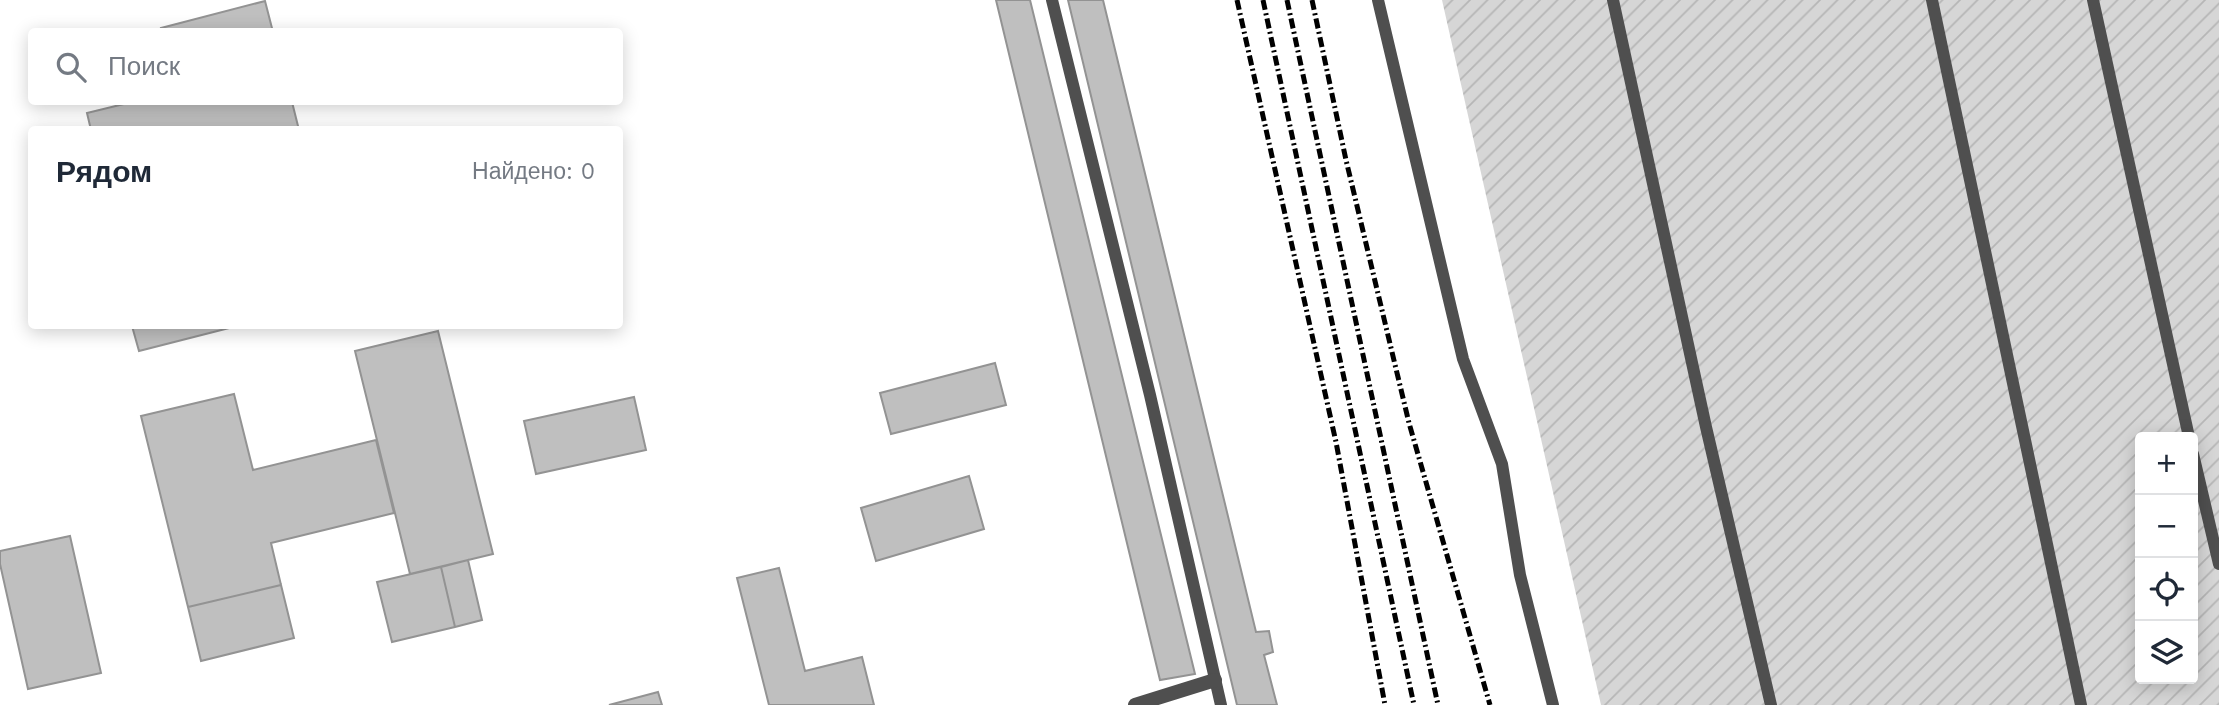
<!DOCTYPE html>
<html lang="ru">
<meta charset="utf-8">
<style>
:root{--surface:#fff;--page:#f2f2f3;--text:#1f2937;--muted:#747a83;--line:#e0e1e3}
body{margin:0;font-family:"Work Sans",sans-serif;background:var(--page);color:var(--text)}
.controls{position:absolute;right:21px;bottom:21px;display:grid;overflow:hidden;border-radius:7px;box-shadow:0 4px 18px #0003}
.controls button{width:63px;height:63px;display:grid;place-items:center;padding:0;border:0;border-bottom:2px solid var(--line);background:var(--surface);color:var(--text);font:35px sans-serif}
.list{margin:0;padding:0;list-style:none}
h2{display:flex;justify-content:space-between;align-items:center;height:91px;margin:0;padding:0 28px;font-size:30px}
h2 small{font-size:23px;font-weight:400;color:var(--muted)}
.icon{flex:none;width:38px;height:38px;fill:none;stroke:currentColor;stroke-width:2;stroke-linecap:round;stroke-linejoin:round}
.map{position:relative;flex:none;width:2219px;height:705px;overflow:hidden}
.search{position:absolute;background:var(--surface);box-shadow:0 4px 18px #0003;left:28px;top:28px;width:595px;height:77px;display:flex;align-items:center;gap:18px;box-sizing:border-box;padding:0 24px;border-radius:7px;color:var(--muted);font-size:26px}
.panel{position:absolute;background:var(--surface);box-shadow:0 4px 18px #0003;left:28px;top:126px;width:595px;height:203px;border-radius:7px}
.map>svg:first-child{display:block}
.garden{fill:url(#garden-furrows);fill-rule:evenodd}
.building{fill:#bfbfbf;stroke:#939393;stroke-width:2}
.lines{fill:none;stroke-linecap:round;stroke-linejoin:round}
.service{stroke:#4f4f4f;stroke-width:12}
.minor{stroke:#4f4f4f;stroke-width:14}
.rail{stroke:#000;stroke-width:5;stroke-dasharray:10 3.5 2 3.5;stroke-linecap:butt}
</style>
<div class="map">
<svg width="2219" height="705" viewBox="0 0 2219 705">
<defs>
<pattern id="garden-furrows" width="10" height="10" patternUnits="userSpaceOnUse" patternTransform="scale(1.75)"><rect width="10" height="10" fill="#d6d6d6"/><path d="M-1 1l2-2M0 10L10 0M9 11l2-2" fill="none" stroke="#b6b6b6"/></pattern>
</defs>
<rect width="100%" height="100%" fill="#fff"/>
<path class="garden" d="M 1442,0 L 2219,0 L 2219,705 L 1601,705 ZM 2140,437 L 2193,437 L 2193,679 L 2140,679 Z"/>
<path class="building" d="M 996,0 L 1030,0 L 1195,674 L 1160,680 Z
M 1068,0 L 1103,0 L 1256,632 L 1269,631 L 1273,652 L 1264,655 L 1277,705 L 1237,705 Z
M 265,1 L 273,32 L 162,32 L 161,28 Z
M 132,102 L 292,102 L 299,130 L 91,130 L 87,113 Z
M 132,326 L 237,326 L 139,351 Z
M 438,331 L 493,554 L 410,574 L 355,351 Z
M 995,363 L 1006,405 L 891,434 L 880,393 Z
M 234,394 L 253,470 L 376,440 L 394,513 L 271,543 L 281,585 L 188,607 L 141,416 Z
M 634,397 L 646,450 L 536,474 L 524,421 Z
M 969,476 L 984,529 L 876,561 L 861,508 Z
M 70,536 L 101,673 L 28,689 L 0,564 L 0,551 Z
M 468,560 L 482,620 L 455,627 L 441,567 Z
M 441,567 L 455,627 L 392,642 L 377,582 Z
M 779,568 L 805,671 L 862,657 L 874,705 L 769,705 L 737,578 Z
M 281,585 L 294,638 L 201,661 L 188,607 Z
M 658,692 L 662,705 L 609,705 Z"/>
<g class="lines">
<path class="service" d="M 1052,0 L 1150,395 L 1221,705
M 1378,0 L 1463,359 L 1502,464 L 1520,575 L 1553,705
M 1613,0 L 1706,427 L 1771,705
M 1932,0 L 2081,705
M 2093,0 L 2189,437
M 2193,454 L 2219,564"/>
<path class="minor" d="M 1135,705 L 1215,680"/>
<path class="rail" d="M 1237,0 L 1336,442 L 1385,705
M 1263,0 L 1414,705
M 1287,0 L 1438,705
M 1312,0 L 1346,160 L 1409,423 L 1490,705"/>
</g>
</svg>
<div class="controls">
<button>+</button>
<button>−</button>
<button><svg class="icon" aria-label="locate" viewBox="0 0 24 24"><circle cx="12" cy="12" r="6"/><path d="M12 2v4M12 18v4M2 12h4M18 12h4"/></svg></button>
<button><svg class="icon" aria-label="layers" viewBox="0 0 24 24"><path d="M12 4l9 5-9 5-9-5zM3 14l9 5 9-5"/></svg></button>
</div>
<div class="search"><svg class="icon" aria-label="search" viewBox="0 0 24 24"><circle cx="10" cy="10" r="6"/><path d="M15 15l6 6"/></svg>Поиск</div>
<section class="panel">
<h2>Рядом<small>Найдено: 0</small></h2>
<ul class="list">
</ul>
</section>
</div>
